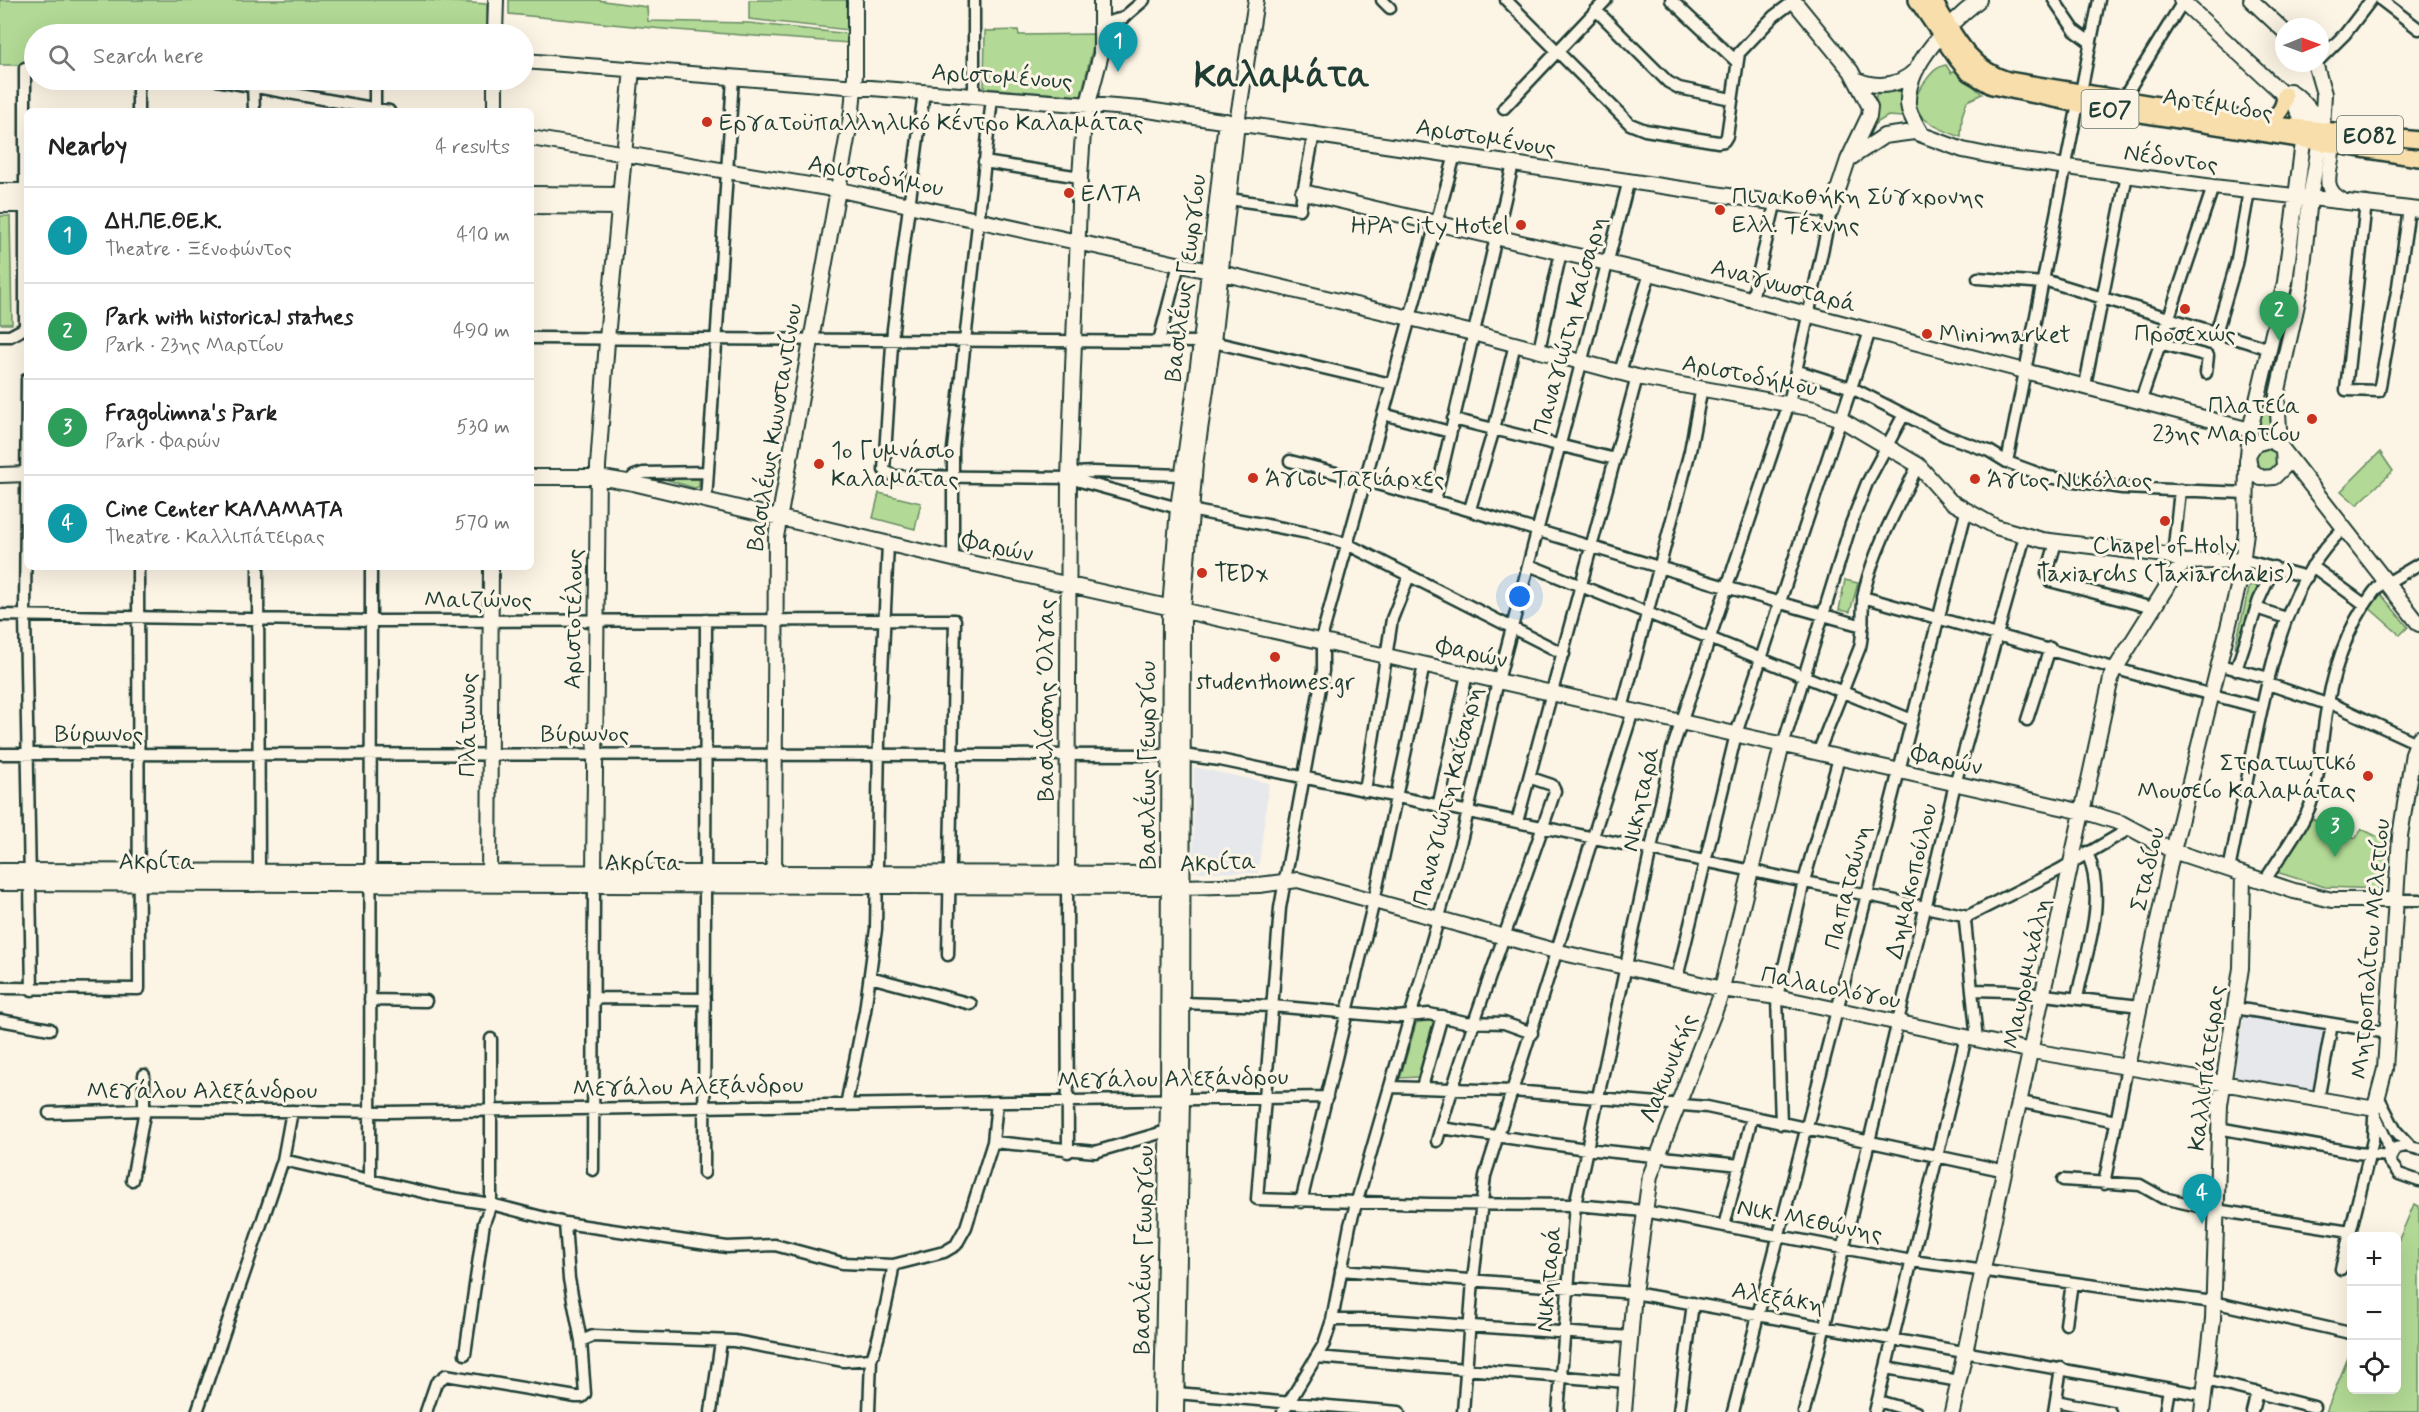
<!DOCTYPE html>
<meta charset="utf-8">
<style>
:root{--surface:#fff;--page:#f2f2f2;--text:#222;--muted:#767676;--line:#e0e0e0;--accent:#c8321e}
body{margin:0;font-family:Mynerve,sans-serif;background:var(--page);color:var(--text)}
.controls{position:absolute;right:18px;bottom:18px;display:grid;overflow:hidden;border-radius:9px;box-shadow:0 6px 24px #0002}
.controls button{width:54px;height:54px;display:grid;place-items:center;padding:0;border:0;border-bottom:2px solid var(--line);background:var(--surface);color:var(--text);font:30px sans-serif}
.compass{position:absolute;left:2275px;top:18px;width:54px;height:54px;border-radius:50%;background:var(--surface);box-shadow:0 6px 24px #0002;rotate:89deg}
.you{position:absolute;left:1520px;top:597px;width:21px;height:21px;margin:-15px;border:4px solid #fff;border-radius:50%;background:#1a73e8;box-shadow:0 0 0 9px #1a73e833}
.badge{display:grid;place-items:center;width:39px;height:39px;border-radius:50%;background:var(--accent);color:#fff;font-size:20px;font-weight:700}
.pin{position:absolute;translate:-50% -50px;filter:drop-shadow(0 2px 3px #0008)}
.pin::after{content:'';position:absolute;top:32px;width:21px;height:18px;background:inherit;clip-path:polygon(0 0,100% 0,50% 100%)}
.list{margin:0;padding:0;list-style:none}
h2{display:flex;justify-content:space-between;align-items:center;height:78px;margin:0;padding:0 24px;font-size:26px}
h2 small{font-size:20px;font-weight:400;color:var(--muted)}
.list li{display:grid;grid-template-columns:39px 1fr auto;gap:18px;align-items:center;box-sizing:border-box;height:96px;padding:0 24px;border-top:2px solid var(--line)}
.list b{display:block;font-size:22px;white-space:nowrap}
.list p{margin:0;font-size:20px;white-space:nowrap;color:var(--muted)}
.list em{font-size:20px;font-style:normal;color:var(--muted)}
.icon{flex:none;width:33px;height:33px;fill:none;stroke:currentColor;stroke-width:2;stroke-linecap:round;stroke-linejoin:round}
.map{position:relative;flex:none;width:2419px;height:1412px;overflow:hidden}
.search{position:absolute;background:var(--surface);box-shadow:0 6px 24px #0002;left:24px;top:24px;width:510px;height:66px;display:flex;align-items:center;gap:15px;box-sizing:border-box;padding:0 21px;border-radius:33px;color:var(--muted);font-size:22px}
.panel{position:absolute;background:var(--surface);box-shadow:0 6px 24px #0002;left:24px;top:108px;width:510px;height:462px;border-radius:9px}
.map>svg:first-child{display:block}
.built{fill:#e7e8eb}
.green{fill:#b2d995;stroke:#688b64;stroke-width:1.5}
.lines{fill:none;stroke-linecap:round;stroke-linejoin:round}
.street-casing{stroke:#1f3d34;stroke-width:15}
.secondary-casing{stroke:#1f3d34;stroke-width:18}
.primary-casing{stroke:#1f3d34;stroke-width:20}
.street{stroke:#fcf5e5;stroke-width:10}
.secondary{stroke:#fcf5e5;stroke-width:14}
.primary{stroke:#f8deab;stroke-width:15}
.poi-dot{fill:#c8321e;stroke:#fcf5e5;stroke-width:2}
.labels{text-anchor:middle;stroke-width:6;stroke-linejoin:round;paint-order:stroke}
.shield{fill:#fcf5e5;stroke:#617469;stroke-width:1.5}
.shield-label{font-size:22px;font-weight:bold;fill:#1f3d34}
.street-label{font-size:24px;fill:#1f3d34;stroke:#fcf5e5}
.poi-label{font-size:24px;fill:#1f3d34;stroke:#fcf5e5;text-anchor:start}
.town-label{font-size:36px;font-weight:bold;fill:#1f3d34;stroke:#fcf5e5}
</style>
<div class="map">
<svg width="2419" height="1412" viewBox="0 0 2419 1412">
<rect width="100%" height="100%" fill="#fcf5e5"/>
<filter id="ink" filterUnits="userSpaceOnUse"><feTurbulence type="fractalNoise" baseFrequency=".0167" numOctaves="2"/><feDisplacementMap in="SourceGraphic" scale="12" xChannelSelector="R" yChannelSelector="G"/><feConvolveMatrix kernelMatrix="1 2 1 2 8 2 1 2 1" color-interpolation-filters="sRGB"/></filter>
<g filter="url(#ink)">
<path class="built" d="M 1194,767 L 1269,783 L 1258,873 L 1193,872 Z
M 2244,1015 L 2326,1029 L 2314,1093 L 2233,1079 Z"/>
<path class="green" d="M 0,0 L 424,0 L 487,4 L 487,34 L 34,34 L 34,65 L 0,65 Z
M 509,0 L 597,0 L 647,7 L 648,21 L 749,23 L 849,34 L 849,43 L 663,29 L 509,14 Z
M 749,0 L 849,0 L 849,30 L 749,19 Z
M 1018,30 L 1019,35 L 1096,34 L 1081,96 L 984,88 L 985,31 Z
M 1946,65 L 1951,73 L 1955,70 L 1982,94 L 1967,101 L 1962,116 L 1961,137 C 1936,128 1899,114 1924,83 C 1930,75 1935,67 1946,65 Z
M 238,80 L 299,80 L 282,89 Z
M 1900,91 L 1902,117 L 1888,116 L 1875,124 L 1876,94 Z
M 0,216 L 10,216 L 12,324 L 0,324 Z
M 2299,220 L 2296,275 L 2269,393 L 2272,437 L 2257,437 L 2287,295 Z
M2256 459a11 11 0 1 1 22 0a11 11 0 1 1-22 0Z
M 2380,452 L 2393,471 L 2357,505 L 2341,491 Z
M 658,477 L 699,479 L 699,487 L 694,488 Z
M 879,493 L 921,503 L 915,529 L 873,518 Z
M 1845,580 L 1858,583 L 1850,612 L 1839,610 Z
M 2250,584 L 2259,587 L 2238,648 L 2235,647 Z
M 2379,592 L 2408,627 L 2400,635 L 2368,607 Z
M 2308,817 L 2356,838 L 2362,829 L 2388,842 L 2381,889 L 2325,887 L 2276,872 Z
M 1417,1020 L 1436,1021 L 1419,1077 L 1400,1078 Z
M 2414,1204 L 2419,1206 L 2419,1412 L 2326,1412 L 2351,1350 L 2352,1390 L 2396,1390 L 2397,1244 Z"/>
<g class="lines">
<g class="street-casing">
<path id="street" d="M 974,0 L 974,96
M 1382,0 L 1390,8
M 1506,0 L 1630,124 L 1645,130 L 1718,142 L 1724,141 L 1727,136 L 1739,53 L 1774,16 L 1794,1
M 1671,0 L 1736,61
M 2054,0 L 2075,31 L 2090,42
M 2381,0 L 2419,29
M 1596,10 L 1668,82 L 1679,88 L 1731,99
M 1101,24 L 1123,18 L 1144,0
M 2320,59 L 2345,34 L 2371,0
M 25,68 L 25,327
M 217,80 L 389,111
M 253,85 L 254,111
M 924,92 L 893,329 L 884,470 L 894,476 L 1069,478 L 1178,508
M 2081,92 L 2099,0
M 2123,99 L 2184,0
M 1504,108 L 1606,0
M 138,111 L 138,80
M 375,111 L 375,80
M 1455,155 L 1323,632 L 1323,671 L 1280,908 L 1257,1199 L 1430,1204 L 1575,1205 L 1644,1211 L 1912,1261 L 2213,1302 L 2350,1333
M 984,162 L 1080,177
M 1229,199 L 1300,209 L 1314,133
M 2366,202 L 2346,390 L 2379,391 L 2398,286 L 2409,209
M 1978,278 L 2043,283
M 2044,280 L 2270,349
M 1752,299 L 1776,201
M 2216,333 L 2236,264 L 2249,191
M 0,336 L 10,336 L 27,327
M 531,338 L 1201,342
M 1159,341 L 1179,264
M 1213,342 L 1391,384
M 2159,343 L 2208,356 L 2206,373
M 1539,350 L 1561,252
M 1798,371 L 1852,388 L 1946,436 L 1989,451 L 2007,462 L 2048,477 L 2122,488 L 2247,493
M 1620,372 L 1650,273
M 27,379 L 25,615 L 32,990
M 2085,385 L 2127,175
M 2141,400 L 2213,187
M 1383,414 L 1450,432
M 1453,419 L 1615,459
M 1290,461 C 1483,510 1671,574 1863,626
M 2007,462 L 2078,104
M 1069,478 L 1077,473 L 1092,472 L 1182,475
M 628,482 L 634,476 L 643,473 L 708,472
M 1435,500 L 1513,164
M 706,501 L 733,78
M 1470,509 L 1494,429 L 1515,344
M 1190,510 L 1313,534 L 1347,544 L 1564,654
M 2056,542 L 2047,573 L 2050,581 L 2153,608
M 2173,556 L 2180,490
M 953,559 L 953,449 L 992,98
M 2243,560 L 2307,577
M 1529,565 L 1912,720
M 2312,566 L 2364,604
M 258,567 L 259,878
M 2387,583 L 2419,564
M 1863,597 L 2152,679 L 2262,708
M 2256,608 L 2286,618
M 0,615 L 370,621 L 955,620 L 948,955
M 2220,665 L 2269,678
M 2236,670 L 2259,600 L 2274,567
M 2268,684 L 2327,704
M 2328,702 L 2419,744
M 1622,709 L 1690,451 L 1702,387
M 2027,720 L 2050,648
M 1783,745 L 1851,524 L 1867,483 L 1903,416
M 1818,753 L 1860,647 C 1865,627 1860,608 1865,588 C 1876,545 1899,505 1918,465
M 0,754 L 1170,755
M 1182,755 L 1220,760 L 1968,916
M 1365,791 L 1392,619 L 1409,576
M 1438,807 L 1467,674
M 1517,822 L 1637,377
M 2229,870 C 2237,828 2246,787 2254,745 C 2270,670 2285,583 2343,529
M 2264,882 C 2276,862 2305,823 2311,803 C 2321,773 2321,739 2327,708 C 2335,661 2352,615 2384,580
M 1067,885 L 1068,1152
M 2394,900 L 2419,900
M 1968,916 L 2059,870 L 2131,828
M 1968,916 L 1965,921 L 1977,1040
M 870,977 L 971,1004
M 1677,978 L 1736,734 L 1870,331
M 0,988 L 139,989 L 138,567
M 1973,990 L 2009,991 L 2140,1006
M 594,998 L 705,999
M 2077,998 C 2086,949 2108,903 2087,852
M 370,1000 L 426,1001
M 1182,1003 L 1272,1006 L 1397,1017 L 1429,1014 L 1465,1022 L 1504,1023 L 1532,1033
M 2235,1008 L 2388,1033
M 0,1020 L 50,1029
M 1390,1087 L 1513,1091 L 1707,1107 L 2006,1171
M 1422,1087 L 1442,1016
M 2379,1098 L 2396,1131 L 2411,1147
M 2318,1100 L 2332,1024
M 2021,1102 L 2116,1121
M 846,1105 L 865,1011 L 876,929 L 879,739 L 888,544
M 49,1113 L 145,1110 L 387,1112 L 1327,1097
M 1781,1124 L 1777,997 L 1804,881 L 1839,758
M 1441,1128 L 1586,1149 L 1740,1165
M 2218,1128 L 2357,1153 L 2390,1156 L 2387,1141 L 2374,1113
M 1437,1141 C 1470,1023 1516,908 1555,791 L 1552,785 L 1531,778
M 993,1142 L 1095,1152 L 1167,1131
M 2419,1149 L 2406,1146 L 2396,1148 L 2389,1161 L 2399,1174 L 2419,1181
M 283,1160 L 440,1196 L 491,1204 L 565,1223 L 727,1247 L 775,1245 L 842,1263 L 893,1265 L 944,1252 L 956,1245 L 966,1227 L 993,1142 L 997,1102
M 593,1170 L 594,880
M 704,1173 L 706,620
M 370,1178 L 371,567
M 132,1180 L 144,1115 L 144,1075
M 2063,1180 L 2140,1185 L 2163,1198 L 2216,1210 L 2350,1231
M 2104,1184 L 2127,1067
M 1301,1202 L 1374,901 L 1424,665
M 1724,1226 L 1752,1117
M 2341,1269 L 2373,1140 L 2374,1118
M 1341,1270 L 1634,1293 L 2204,1395
M 1332,1320 L 1386,1320 L 1630,1337
M 2066,1324 L 2072,1283
M 581,1341 L 593,1336 L 734,1341 L 844,1361 L 871,1359 C 876,1354 893,1276 893,1265
M 465,1354 L 484,1223 L 491,1204 L 491,1039
M 1316,1357 L 1626,1382
M 1886,1368 L 1959,1381
M 2206,1380 L 2314,1407
M 1176,1393 L 1399,1412
M 1878,1401 L 1916,1412
M 2056,1401 L 2110,1412
M 197,1412 L 283,1160 L 292,1111
M 426,1412 L 436,1383 L 446,1375 L 576,1397 L 582,1397 L 585,1394 L 581,1341 L 569,1279 L 565,1223
M 711,1412 L 721,1341
M 869,1412 L 871,1359
M 1283,1412 L 1324,1344 L 1332,1320 L 1350,1225 L 1462,837 L 1498,681 L 1629,180
M 1463,1412 L 1473,1280 L 1485,1176 L 1633,711
M 1558,1412 L 1575,1205 L 1672,750 L 1789,403 L 1831,211
M 1679,1412 L 1693,1303
M 1733,1412 L 1966,512
M 1804,1412 L 1955,784 L 2025,536
M 1875,1412 L 1966,1037
M 2054,1412 L 2061,1368
M 2165,1412 L 2169,1389
M 2252,1412 L 2257,1392"/>
</g>
<g class="secondary-casing">
<path id="secondary" d="M 2181,0 L 2295,105 L 2305,127 L 2285,282 L 2250,430 L 2248,457
M 2251,0 L 2284,31
M 495,34 L 496,0
M 524,61 L 1141,109 L 1831,211 L 1848,160 L 1869,116 L 1870,107 L 1851,71 L 1793,0
M 1857,80 C 1879,89 1900,86 1917,69
M 2290,91 C 2302,97 2330,133 2332,146 C 2334,165 2317,188 2342,200
M 495,111 L 495,80
M 1921,133 C 1916,124 1909,115 1908,104 C 1906,64 1951,22 1979,0
M 531,138 L 845,191 L 1209,271
M 1849,159 L 1884,136 L 1914,132 L 1963,150 L 2002,158 L 2213,187 L 2419,210
M 0,191 L 27,191
M 1303,192 L 1650,273 L 2250,430
M 531,194 L 619,195
M 0,205 L 27,205
M 531,206 L 618,207
M 1221,273 L 1473,333 L 1637,377 L 1815,409 L 1842,420 L 1918,465 L 1950,501 L 1996,527 L 2042,540 L 2165,555 L 2185,562 L 2243,560
M 2280,446 L 2277,395 L 2301,286 L 2310,198 L 2322,129 L 2324,94 L 2315,63
M 2283,450 L 2284,467 L 2274,477 L 2261,478 L 2250,469 L 2248,455 L 2255,444 L 2269,440 L 2280,446 L 2419,624
M 0,475 L 27,474
M 531,477 L 598,477 L 633,483 L 953,559 L 2092,814 L 2121,823 L 2173,851 L 2294,891 L 2332,900 L 2394,900
M 0,871 L 1176,874
M 594,874 L 598,466 L 608,327 L 632,69
M 489,882 L 491,567
M 774,882 L 776,537 L 852,111 L 855,75 L 855,0
M 0,883 L 1181,887 L 1259,885 L 1298,880 L 1559,952 L 1722,989 L 1777,997 L 2032,1051 L 2370,1108 L 2375,1107 L 2385,1069 L 2400,836 L 2413,753 L 2419,738
M 1067,883 L 1069,478 L 1080,177 L 1084,119 L 1101,54 L 1101,0
M 2127,1067 L 2171,859 L 2240,579 L 2246,532 L 2247,460
M 1162,1412 L 1168,1100 L 1170,608 L 1178,508 L 1200,351 L 1226,121
M 1176,1412 L 1182,1099 L 1183,610 L 1195,464 L 1213,342 L 1237,123 L 1256,0
M 1624,1412 L 1634,1293 L 1650,1176 L 1719,1000 L 1782,745
M 1952,1412 L 2112,674 L 2176,572 L 2185,562
M 2202,1412 L 2213,1319 L 2220,1105 L 2241,968 L 2243,875"/>
</g>
<g class="primary-casing">
<path id="primary" d="M 1917,0 L 1957,59 L 1969,73 L 1992,86 L 2078,104 L 2419,158
M 1933,0 C 1953,32 1969,69 2008,80 L 2285,126 L 2419,140
M 2265,123 C 2278,115 2284,110 2285,95"/>
</g>
<use href="#street" class="street"/>
<use href="#secondary" class="secondary"/>
<use href="#primary" class="primary"/>
</g>
</g>
<g class="poi-dot">
<circle cx="707" cy="122" r="6"/>
<circle cx="1069" cy="193" r="6"/>
<circle cx="1720" cy="210" r="6"/>
<circle cx="1521" cy="225" r="6"/>
<circle cx="2185" cy="309" r="6"/>
<circle cx="1927" cy="334" r="6"/>
<circle cx="2312" cy="419" r="6"/>
<circle cx="819" cy="464" r="6"/>
<circle cx="1253" cy="478" r="6"/>
<circle cx="1975" cy="479" r="6"/>
<circle cx="2165" cy="521" r="6"/>
<circle cx="1202" cy="573" r="6"/>
<circle cx="1275" cy="657" r="6"/>
<circle cx="2368" cy="776" r="6"/>
</g>
<g class="labels">
<g class="shield">
<rect x="2081.5" y="90" width="57" height="38" rx="4.5"/>
<rect x="2337" y="116" width="66" height="38" rx="4.5"/>
</g>
<g class="shield-label">
<text x="2110" y="117">ΕΟ7</text>
<text x="2370" y="143">ΕΟ82</text>
</g>
<g class="street-label">
<text transform="translate(1002 76) rotate(4)" y="8">Αριστομένους</text>
<text transform="translate(2218 104) rotate(9)" y="8">Αρτέμιδος</text>
<text transform="translate(1486 137) rotate(9)" y="8">Αριστομένους</text>
<text transform="translate(2171 158) rotate(8)" y="8">Νέδοντος</text>
<text transform="translate(876 175) rotate(11)" y="8">Αριστοδήμου</text>
<text transform="translate(1185 278) rotate(-83)" y="8">Βασιλέως Γεωργίου</text>
<text transform="translate(1784 285) rotate(15)" y="8">Αναγνωσταρά</text>
<text transform="translate(1569 325) rotate(-75)" y="8">Παναγιώτη Καίσαρη</text>
<text transform="translate(1750 375) rotate(11)" y="8">Αριστοδήμου</text>
<text transform="translate(774 427) rotate(-81)" y="8">Βασιλέως Κωνσταντίνου</text>
<text transform="translate(998 546) rotate(13)" y="8">Φαρών</text>
<text x="478" y="607">Μαιζώνος</text>
<text transform="translate(573 619) rotate(-89)" y="8">Αριστοτέλους</text>
<text transform="translate(1472 652) rotate(13)" y="8">Φαρών</text>
<text transform="translate(1045 700) rotate(-90)" y="8">Βασιλίσσης Όλγας</text>
<text transform="translate(467 725) rotate(-90)" y="8">Πλάτωνος</text>
<text x="99" y="741">Βύρωνος</text>
<text x="585" y="741">Βύρωνος</text>
<text transform="translate(1947 759) rotate(13)" y="8">Φαρών</text>
<text transform="translate(1147 765) rotate(-90)" y="8">Βασιλέως Γεωργίου</text>
<text transform="translate(1447 796) rotate(-76)" y="8">Παναγιώτη Καίσαρη</text>
<text transform="translate(1640 799) rotate(-78)" y="8">Νικηταρά</text>
<text x="157" y="869">Ακρίτα</text>
<text x="643" y="870">Ακρίτα</text>
<text transform="translate(1218 862) rotate(-2)" y="8">Ακρίτα</text>
<text transform="translate(2147 869) rotate(-77)" y="8">Σταδίου</text>
<text transform="translate(1911 881) rotate(-77)" y="8">Δημακοπούλου</text>
<text transform="translate(1847 887) rotate(-76)" y="8">Παπατσώνη</text>
<text transform="translate(2370 949) rotate(-85)" y="8">Μητροπολίτου Μελετίου</text>
<text transform="translate(2026 973) rotate(-78)" y="8">Μαυρομιχάλη</text>
<text transform="translate(1831 987) rotate(11)" y="8">Παλαιολόγου</text>
<text transform="translate(1668 1068) rotate(-68)" y="8">Λακωνικής</text>
<text transform="translate(2206 1068) rotate(-83)" y="8">Καλλιπάτειρας</text>
<text transform="translate(1173 1078) rotate(-1)" y="8">Μεγάλου Αλεξάνδρου</text>
<text transform="translate(688 1086) rotate(-1)" y="8">Μεγάλου Αλεξάνδρου</text>
<text x="202" y="1098">Μεγάλου Αλεξάνδρου</text>
<text transform="translate(1810 1220) rotate(11)" y="8">Νικ. Μεθώνης</text>
<text transform="translate(1143 1250) rotate(-89)" y="8">Βασιλέως Γεωργίου</text>
<text transform="translate(1548 1279) rotate(-85)" y="8">Νικηταρά</text>
<text transform="translate(1778 1297) rotate(10)" y="8">Αλεξάκη</text>
</g>
<g class="poi-label">
<text x="719" y="130">Εργατοϋπαλληλικό Κέντρο Καλαμάτας</text>
<text x="1081" y="201">ΕΛΤΑ</text>
<text x="1732" y="204">Πινακοθήκη Σύγχρονης<tspan x="1732" dy="28">Ελλ. Τέχνης</tspan></text>
<text x="1509" y="233" text-anchor="end">HPA City Hotel</text>
<text x="2185" y="341" text-anchor="middle">Προσεχώς</text>
<text x="1939" y="342">Minimarket</text>
<text x="2300" y="413" text-anchor="end">Πλατεία<tspan x="2300" dy="28">23ης Μαρτίου</tspan></text>
<text x="831" y="458">1ο Γυμνάσιο<tspan x="831" dy="28">Καλαμάτας</tspan></text>
<text x="1265" y="486">Άγιοι Ταξιάρχες</text>
<text x="1987" y="487">Άγιος Νικόλαος</text>
<text x="2165" y="553" text-anchor="middle">Chapel of Holy<tspan x="2165" dy="28">Taxiarchs (Taxiarchakis)</tspan></text>
<text x="1214" y="581">TEDx</text>
<text x="1275" y="689" text-anchor="middle">studenthomes.gr</text>
<text x="2356" y="770" text-anchor="end">Στρατιωτικό<tspan x="2356" dy="28">Μουσείο Καλαμάτας</tspan></text>
</g>
<g class="town-label">
<text x="1282" y="87">Καλαμάτα</text>
</g>
</g>
</svg>
<div class="controls">
<button>+</button>
<button>−</button>
<button><svg class="icon" aria-label="locate" viewBox="0 0 24 24"><circle cx="12" cy="12" r="6"/><path d="M12 2v4M12 18v4M2 12h4M18 12h4"/></svg></button>
</div>
<svg class="compass" viewBox="-18 -18 36 36"><path d="M0-13l5 13h-10z" fill="#e53935"/><path d="M0 13l5-13h-10z" fill="#767676"/></svg>
<div class="you"></div>
<div class="pin badge" style="left:1118px;top:72px;background:#0f9aa8">1</div>
<div class="pin badge" style="left:2279px;top:341px;background:#2e9e5b">2</div>
<div class="pin badge" style="left:2335px;top:857px;background:#2e9e5b">3</div>
<div class="pin badge" style="left:2202px;top:1224px;background:#0f9aa8">4</div>
<div class="search"><svg class="icon" aria-label="search" viewBox="0 0 24 24"><circle cx="10" cy="10" r="6"/><path d="M15 15l6 6"/></svg>Search here</div>
<section class="panel">
<h2>Nearby<small>4 results</small></h2>
<ul class="list">
<li><span class="badge" style="background:#0f9aa8">1</span><div><b>ΔΗ.ΠΕ.ΘΕ.Κ.</b><p>Theatre · Ξενοφώντος</p></div><em>410 m</em></li>
<li><span class="badge" style="background:#2e9e5b">2</span><div><b>Park with historical statues</b><p>Park · 23ης Μαρτίου</p></div><em>490 m</em></li>
<li><span class="badge" style="background:#2e9e5b">3</span><div><b>Fragolimna's Park</b><p>Park · Φαρών</p></div><em>530 m</em></li>
<li><span class="badge" style="background:#0f9aa8">4</span><div><b>Cine Center ΚΑΛΑΜΑΤΑ</b><p>Theatre · Καλλιπάτειρας</p></div><em>570 m</em></li>
</ul>
</section>
</div>
